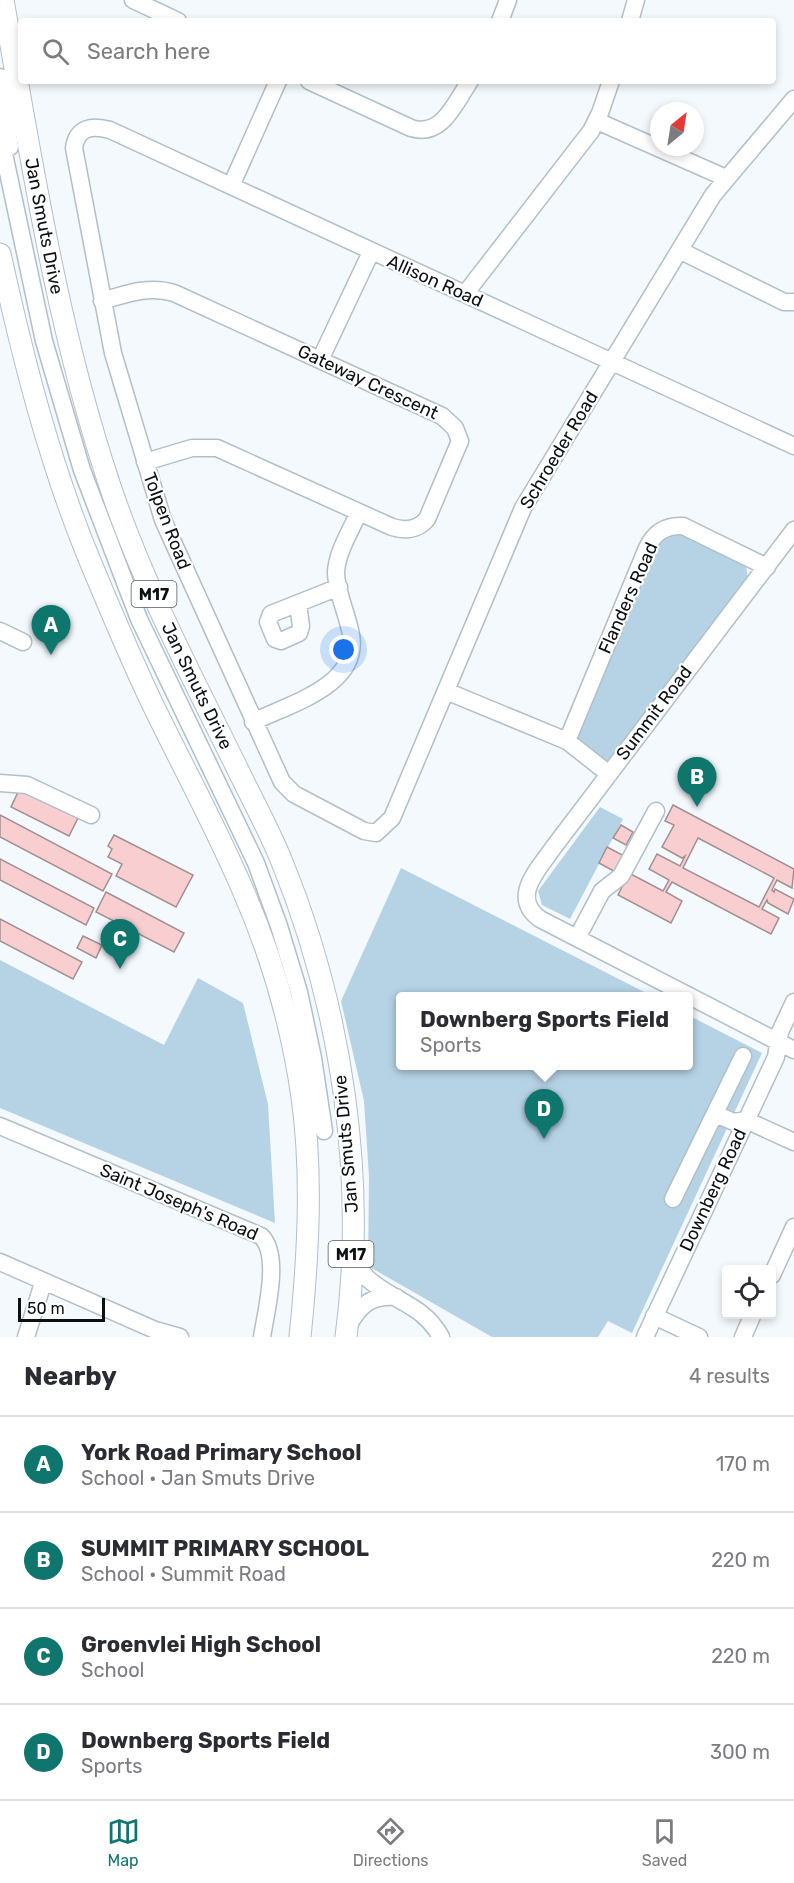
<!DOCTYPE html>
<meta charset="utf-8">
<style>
:root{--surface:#fff;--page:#f2f2f3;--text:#2b2b33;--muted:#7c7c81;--line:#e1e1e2;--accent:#0f766e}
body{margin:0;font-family:Rubik,sans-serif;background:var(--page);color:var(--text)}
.controls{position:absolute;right:18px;bottom:18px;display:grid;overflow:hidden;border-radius:6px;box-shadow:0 3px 9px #0003}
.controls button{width:54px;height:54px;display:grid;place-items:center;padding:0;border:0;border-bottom:2px solid var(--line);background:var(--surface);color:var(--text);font:30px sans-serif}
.compass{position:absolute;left:650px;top:102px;width:54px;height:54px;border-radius:50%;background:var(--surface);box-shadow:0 3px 9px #0003;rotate:30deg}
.scale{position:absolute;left:18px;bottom:15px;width:87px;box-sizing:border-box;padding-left:6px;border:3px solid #0b1013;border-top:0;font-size:16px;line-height:21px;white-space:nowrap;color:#0b1013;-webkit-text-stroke:4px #fff;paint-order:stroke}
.you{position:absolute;left:344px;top:650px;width:21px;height:21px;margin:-15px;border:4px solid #fff;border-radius:50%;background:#1a73e8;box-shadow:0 0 0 9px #1a73e833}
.badge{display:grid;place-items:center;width:39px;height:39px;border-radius:50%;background:var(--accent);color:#fff;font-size:20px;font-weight:700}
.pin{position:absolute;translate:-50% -50px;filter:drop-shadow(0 2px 3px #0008)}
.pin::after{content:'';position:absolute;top:32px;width:21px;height:18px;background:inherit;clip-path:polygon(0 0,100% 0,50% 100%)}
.popup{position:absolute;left:396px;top:992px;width:297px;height:78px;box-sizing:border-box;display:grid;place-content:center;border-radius:6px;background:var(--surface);filter:drop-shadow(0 2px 4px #0005);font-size:20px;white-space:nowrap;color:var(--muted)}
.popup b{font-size:22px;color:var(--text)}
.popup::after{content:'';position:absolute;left:50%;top:100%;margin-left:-12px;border:12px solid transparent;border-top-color:var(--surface)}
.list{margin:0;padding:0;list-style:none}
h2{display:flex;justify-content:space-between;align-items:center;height:78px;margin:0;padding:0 24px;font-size:26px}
h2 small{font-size:20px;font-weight:400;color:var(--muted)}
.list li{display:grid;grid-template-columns:39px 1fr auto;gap:18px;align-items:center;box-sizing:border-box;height:96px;padding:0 24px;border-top:2px solid var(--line)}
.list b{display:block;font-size:22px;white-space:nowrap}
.list p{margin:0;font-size:20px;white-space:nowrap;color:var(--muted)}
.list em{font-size:20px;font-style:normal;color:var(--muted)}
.icon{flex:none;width:33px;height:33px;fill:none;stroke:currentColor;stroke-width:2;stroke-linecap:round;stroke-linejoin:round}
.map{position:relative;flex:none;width:794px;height:1337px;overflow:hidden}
.search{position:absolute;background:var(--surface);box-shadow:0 3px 9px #0003;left:18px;right:18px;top:18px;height:66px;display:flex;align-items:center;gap:15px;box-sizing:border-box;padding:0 21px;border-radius:6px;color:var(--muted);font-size:22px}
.sheet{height:462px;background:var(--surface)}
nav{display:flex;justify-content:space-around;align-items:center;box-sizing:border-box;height:84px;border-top:2px solid var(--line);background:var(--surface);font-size:16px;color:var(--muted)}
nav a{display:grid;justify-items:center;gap:3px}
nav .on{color:var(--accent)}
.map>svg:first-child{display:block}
.green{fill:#b6d3e6}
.building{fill:#f9ced1;stroke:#a09091;stroke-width:1.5;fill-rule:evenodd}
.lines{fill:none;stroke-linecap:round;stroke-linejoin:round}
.minor-casing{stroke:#b1bfc8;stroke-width:19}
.major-casing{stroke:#b1bfc8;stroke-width:23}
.minor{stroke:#fff;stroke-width:16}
.major{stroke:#fff;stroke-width:21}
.labels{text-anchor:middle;stroke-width:4.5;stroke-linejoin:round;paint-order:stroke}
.shield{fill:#fff;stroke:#54585a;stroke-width:1.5}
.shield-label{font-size:16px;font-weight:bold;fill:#0b1013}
.street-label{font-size:18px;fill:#0b1013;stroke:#fff}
</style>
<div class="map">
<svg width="794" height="1337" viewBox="0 0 794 1337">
<rect width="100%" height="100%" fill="#f3f9fd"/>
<path class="green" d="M 680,532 L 746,565 L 748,579 L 611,759 L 603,761 L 575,738 L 657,540 Z
M 600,807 L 623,819 L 608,847 L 628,858 L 619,874 L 599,864 L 570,919 L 542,905 L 538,891 Z
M 401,868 L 652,996 L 400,996 L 400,1066 L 688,1066 L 688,1015 L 762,1053 L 632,1333 L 608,1321 L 598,1337 L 492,1337 L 368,1266 L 369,1177 L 364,1101 L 341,1001 Z
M 0,960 L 164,1045 L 198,978 L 243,1003 L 268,1104 L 275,1223 L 0,1108 Z"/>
<path class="building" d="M 20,788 L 78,818 L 69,836 L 11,807 Z
M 673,805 L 794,869 L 792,888 L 777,880 L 772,890 L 774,892 L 775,889 L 794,899 L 788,914 L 768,903 L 767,900 L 762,909 L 779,918 L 771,934 L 672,882 L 666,892 L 682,901 L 671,923 L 618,895 L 629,873 L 663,891 L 669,880 L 649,869 L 657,854 L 680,866 L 685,856 L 682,858 L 662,847 L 674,825 L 665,821 ZM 698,838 L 774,878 L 759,907 L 683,868 Z
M 0,815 L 112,874 L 103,891 L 0,837 Z
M 621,825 L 633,832 L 626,845 L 613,838 Z
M 114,835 L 193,875 L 176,907 L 116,876 L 122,864 L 108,857 L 112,849 L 108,846 Z
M 607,847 L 628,858 L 619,874 L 599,863 Z
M 0,859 L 94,908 L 86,925 L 0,880 Z
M 106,892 L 184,933 L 174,952 L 96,912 Z
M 0,919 L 82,962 L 73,979 L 0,941 Z
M 83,936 L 102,945 L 96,958 L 77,948 Z"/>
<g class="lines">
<g class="minor-casing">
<path id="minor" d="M 133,0 L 178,21
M 500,21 L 508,0
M 630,21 L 636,0
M 0,77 L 10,147
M 309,81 L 411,128 C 442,138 455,103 470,81
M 794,99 L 713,195 L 523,508 L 392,818 L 376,833 L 364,831 L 294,794 L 282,782 L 163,520 L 113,353 L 74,148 C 77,127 92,125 110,130 C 339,234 567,340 794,446
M 597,121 L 726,178
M 0,135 L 44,341 L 82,470 L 139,619 L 256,863 L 279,926 L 299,992 L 313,1058 L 324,1131
M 231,186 L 278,81
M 681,251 L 784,302 L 794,302
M 465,294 L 591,131 L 600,113 L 611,81
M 102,301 C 126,294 149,285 174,293 L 442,416 L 455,428 L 460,441 L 427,519 C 418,530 405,531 392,527 L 217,448 L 192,448 L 145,462
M 320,360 L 371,252
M 794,530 L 553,848 C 538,870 510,897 540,919 L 794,1050
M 298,604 L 301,626 L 299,633 L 281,641 L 275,639 L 268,622 L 271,614 L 339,587
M 0,631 L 23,642
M 446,691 L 567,741 L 609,774
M 253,722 C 289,704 360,686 351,635 C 348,615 336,592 336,572 C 337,552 351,530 359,512
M 567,741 L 647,548 C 654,533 665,525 683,526 L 767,567
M 0,783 L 27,785 L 91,815
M 577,938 L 602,891 L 621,876 L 656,811
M 715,1114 L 734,1122 L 746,1120 L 794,1142
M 0,1126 L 261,1236 C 281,1255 266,1311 262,1337
M 673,1199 L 743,1056
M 353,1253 C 357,1261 361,1272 367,1278 C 393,1302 422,1303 441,1337
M 0,1262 L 155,1330 L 180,1337
M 772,1275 L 794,1227
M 654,1316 L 699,1337
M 348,1326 C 360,1305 371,1295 396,1297
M 26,1337 L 43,1283
M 645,1337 L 776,1057 L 780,1032 L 794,1002
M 743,1337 L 753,1314"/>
</g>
<g class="major-casing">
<path id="major" d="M 3,0 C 32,163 57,328 110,486 C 143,585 194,680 240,774 C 254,803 270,832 282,862 C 342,1009 367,1179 346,1337
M 0,254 C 23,358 49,462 90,561 C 110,609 130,657 152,703 C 182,765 215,825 242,888 C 271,954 292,1027 302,1097 C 313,1175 308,1259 300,1337"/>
</g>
<use href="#minor" class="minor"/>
<use href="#major" class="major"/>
</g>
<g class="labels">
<g class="shield">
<rect x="131.5" y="581" width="45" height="26" rx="4.5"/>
<rect x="328.5" y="1241" width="45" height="26" rx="4.5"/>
</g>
<g class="shield-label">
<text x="154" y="600">M17</text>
<text x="351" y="1260">M17</text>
</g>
<g class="street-label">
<text transform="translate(44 226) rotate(79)" y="6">Jan Smuts Drive</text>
<text transform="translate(435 281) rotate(24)" y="6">Allison Road</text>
<text transform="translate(368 382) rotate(25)" y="6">Gateway Crescent</text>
<text transform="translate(559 450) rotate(-59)" y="6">Schroeder Road</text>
<text transform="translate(167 521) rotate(69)" y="6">Tolpen Road</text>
<text transform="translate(628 598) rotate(-66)" y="6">Flanders Road</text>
<text transform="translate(197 686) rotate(64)" y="6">Jan Smuts Drive</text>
<text transform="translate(654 713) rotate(-53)" y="6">Summit Road</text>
<text transform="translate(346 1144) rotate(-95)" y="6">Jan Smuts Drive</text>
<text transform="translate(713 1190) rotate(-65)" y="6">Downberg Road</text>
<text transform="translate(179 1202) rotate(23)" y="6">Saint Joseph's Road</text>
</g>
</g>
</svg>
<div class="controls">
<button><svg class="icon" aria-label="locate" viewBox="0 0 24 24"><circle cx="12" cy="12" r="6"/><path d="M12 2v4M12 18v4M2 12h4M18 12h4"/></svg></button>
</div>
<svg class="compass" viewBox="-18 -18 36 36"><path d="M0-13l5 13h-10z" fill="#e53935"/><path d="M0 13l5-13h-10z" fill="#7c7c81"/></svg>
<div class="scale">50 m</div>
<div class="you"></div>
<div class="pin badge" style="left:51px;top:655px">A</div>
<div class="pin badge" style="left:697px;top:807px">B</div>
<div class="pin badge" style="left:120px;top:969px">C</div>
<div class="pin badge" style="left:544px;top:1139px">D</div>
<div class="popup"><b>Downberg Sports Field</b>Sports</div>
<div class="search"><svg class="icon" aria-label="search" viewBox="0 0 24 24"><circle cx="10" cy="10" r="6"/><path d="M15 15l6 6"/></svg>Search here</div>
</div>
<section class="sheet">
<h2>Nearby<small>4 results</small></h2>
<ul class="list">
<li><span class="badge">A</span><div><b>York Road Primary School</b><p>School · Jan Smuts Drive</p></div><em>170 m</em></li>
<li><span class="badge">B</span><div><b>SUMMIT PRIMARY SCHOOL</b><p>School · Summit Road</p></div><em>220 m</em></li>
<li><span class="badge">C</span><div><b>Groenvlei High School</b><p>School</p></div><em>220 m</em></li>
<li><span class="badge">D</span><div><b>Downberg Sports Field</b><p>Sports</p></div><em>300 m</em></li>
</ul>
</section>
<nav>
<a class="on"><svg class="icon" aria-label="map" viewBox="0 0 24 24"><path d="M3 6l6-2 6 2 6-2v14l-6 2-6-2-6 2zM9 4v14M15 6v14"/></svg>Map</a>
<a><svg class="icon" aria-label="directions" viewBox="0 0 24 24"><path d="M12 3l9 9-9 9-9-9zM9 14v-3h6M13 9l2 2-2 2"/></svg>Directions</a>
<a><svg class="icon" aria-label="saved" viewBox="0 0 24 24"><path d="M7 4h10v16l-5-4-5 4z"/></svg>Saved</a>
</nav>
